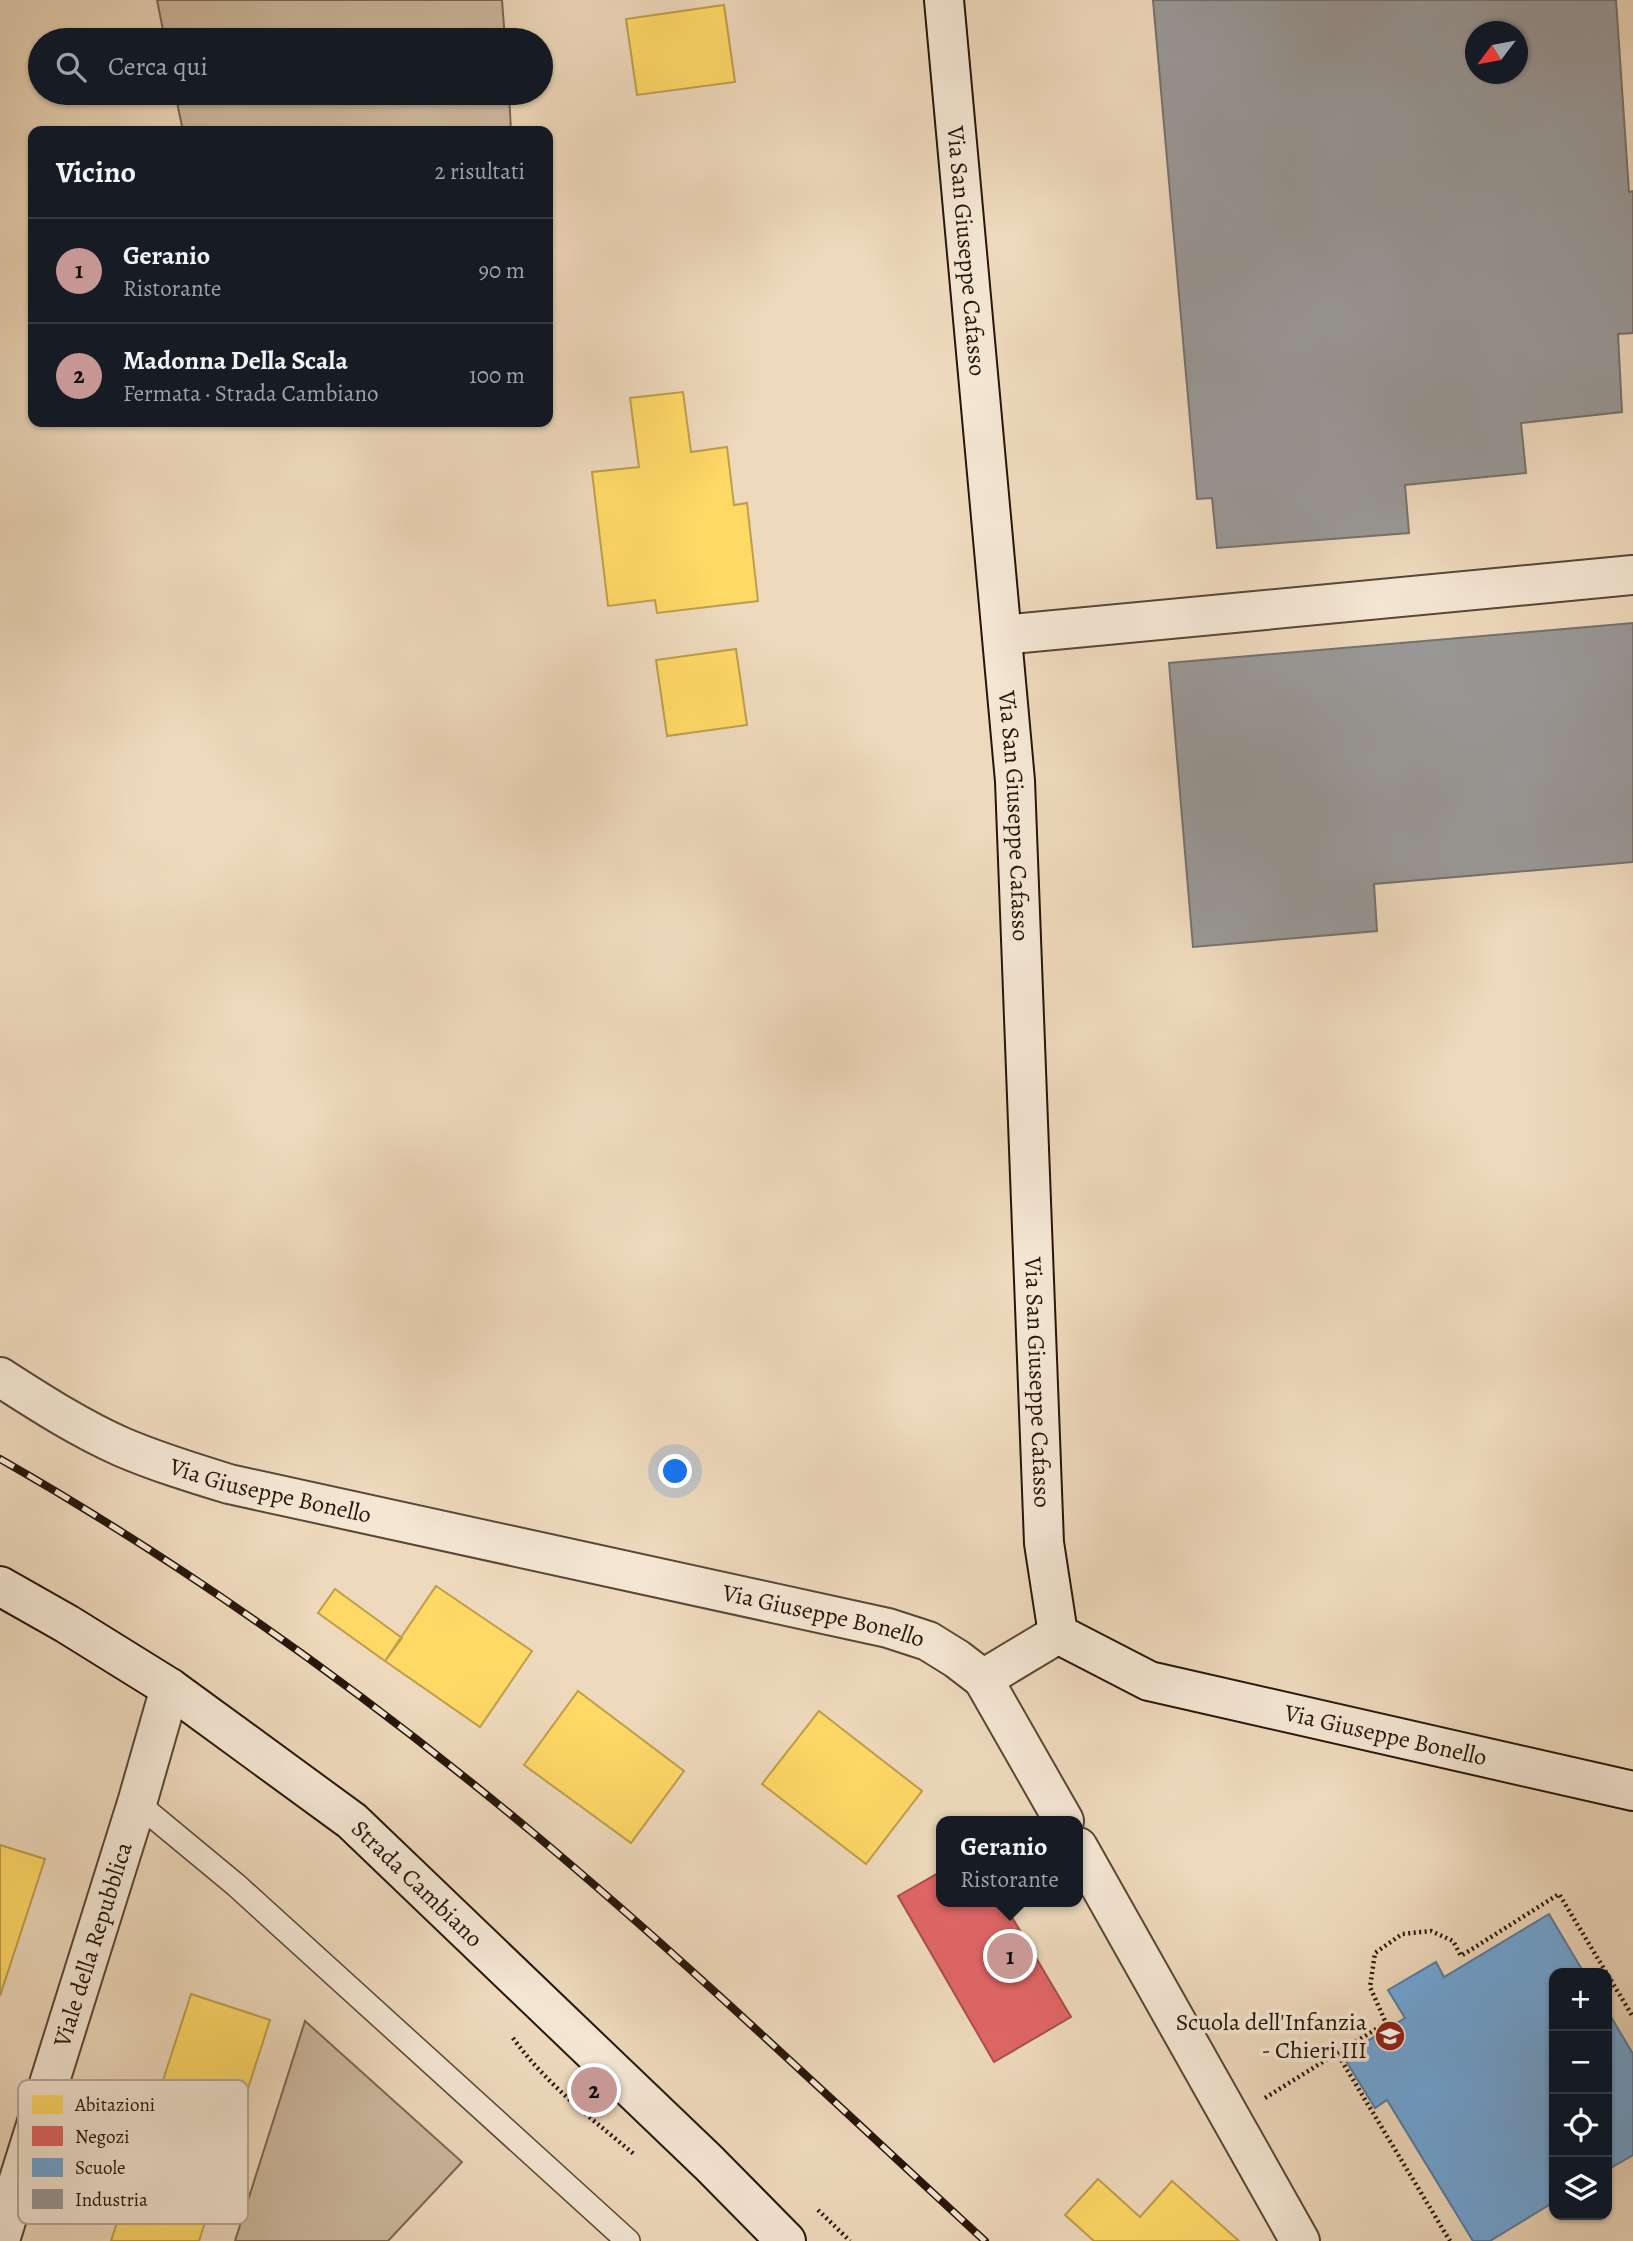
<!DOCTYPE html>
<html lang="it">
<meta charset="utf-8">
<style>
:root{--surface:#171b24;--page:#20242c;--text:#f1f3f6;--muted:#9ea1a6;--line:#363941;--accent:#c59692}
body{margin:0;font-family:Alegreya,serif;background:var(--page);color:var(--text)}
.controls{position:absolute;right:21px;bottom:21px;display:grid;overflow:hidden;border-radius:14px;box-shadow:0 2px 5px #0004}
.controls button{width:63px;height:63px;display:grid;place-items:center;padding:0;border:0;border-bottom:2px solid var(--line);background:var(--surface);color:var(--text);font:35px sans-serif}
.compass{position:absolute;left:1465px;top:21px;width:63px;height:63px;border-radius:50%;background:var(--surface);box-shadow:0 2px 5px #0004;rotate:238deg}
.you{position:absolute;left:676px;top:1472px;width:24px;height:24px;margin:-18px;border:5px solid #fff;border-radius:50%;background:#1a73e8;box-shadow:0 0 0 10px #1a73e833}
.badge{display:grid;place-items:center;width:46px;height:46px;border-radius:50%;background:var(--accent);color:#111;font-size:23px;font-weight:700}
.pin{position:absolute;translate:-50% -50%;border:4px solid #fff;box-shadow:0 2px 7px #0006}
.popup{position:absolute;left:936px;top:1816px;width:147px;height:91px;box-sizing:border-box;display:grid;place-content:center;border-radius:14px;background:var(--surface);filter:drop-shadow(0 2px 5px #0005);font-size:23px;white-space:nowrap;color:var(--muted)}
.popup b{font-size:26px;color:var(--text)}
.popup::after{content:'';position:absolute;left:50%;top:100%;margin-left:-14px;border:14px solid transparent;border-top-color:var(--surface)}
.list{margin:0;padding:0;list-style:none}
h2{display:flex;justify-content:space-between;align-items:center;height:91px;margin:0;padding:0 28px;font-size:30px}
h2 small{font-size:23px;font-weight:400;color:var(--muted)}
.list li{display:grid;grid-template-columns:46px 1fr auto;gap:21px;align-items:center;box-sizing:border-box;height:105px;padding:0 28px;border-top:2px solid var(--line)}
.list b{display:block;font-size:26px;white-space:nowrap}
.list p{margin:0;font-size:23px;white-space:nowrap;color:var(--muted)}
.list em{font-size:23px;font-style:normal;color:var(--muted)}
.icon{flex:none;width:38px;height:38px;fill:none;stroke:currentColor;stroke-width:2;stroke-linecap:round;stroke-linejoin:round}
.map{position:relative;flex:none;width:1633px;height:2241px;overflow:hidden}
.search{position:absolute;background:var(--surface);box-shadow:0 2px 5px #0004;left:28px;top:28px;width:525px;height:77px;display:flex;align-items:center;gap:18px;box-sizing:border-box;padding:0 24px;border-radius:38px;color:var(--muted);font-size:26px}
.panel{position:absolute;background:var(--surface);box-shadow:0 2px 5px #0004;left:28px;top:126px;width:525px;height:301px;border-radius:14px}
.map>svg:first-child{display:block}
.green{fill:#ccb89e;stroke:#796754;stroke-width:2}
.homes{fill:#ffd966;stroke:#be9e4a;stroke-width:2}
.shops{fill:#e06666;stroke:#a84e4a;stroke-width:2}
.schools{fill:#6fa8dc;stroke:#597c9d;stroke-width:2}
.industry{fill:#999;stroke:#76726e;stroke-width:2;fill-rule:evenodd}
.lines{fill:none;stroke-linecap:round;stroke-linejoin:round}
.lane-casing{stroke:#584736;stroke-width:26}
.street-casing{stroke:#584736;stroke-width:42}
.secondary-casing{stroke:#261609;stroke-width:42}
.path{stroke:#261609;stroke-width:4.5;stroke-dasharray:2 3.5;stroke-linecap:butt}
.lane{stroke:#f4e6d3;stroke-width:23}
.street{stroke:#f4e6d3;stroke-width:38}
.secondary{stroke:#f4e6d3;stroke-width:38}
.rail-casing{stroke:#261609;stroke-width:8}
.rail{stroke:#f4e6d3;stroke-width:5;stroke-dasharray:16;stroke-linecap:butt}
.labels{text-anchor:middle;stroke-width:7;stroke-linejoin:round;paint-order:stroke}
.street-label{font-size:24px;fill:#261609;stroke:#f4e6d3}
.poi-label{font-size:24px;fill:#261609;stroke:#f4e6d3;text-anchor:end}
.key{fill:#f4e6d3;stroke:#b6a896;stroke-width:2}
.key-label{font-size:19px;fill:#261609}
</style>
<div class="map">
<svg width="1633" height="2241" viewBox="0 0 1633 2241">
<rect width="100%" height="100%" fill="#eed9bc"/>
<filter id="stains"><feTurbulence type="fractalNoise" baseFrequency=".00286" numOctaves="4"/><feColorMatrix values="0 0 0 0 .2 0 0 0 0 .09 0 0 0 0 .02 0 0 0 .5 -.17"/></filter>
<radialGradient id="worn" r=".72"><stop offset=".6" stop-color="#630" stop-opacity="0"/><stop offset="1" stop-color="#630" stop-opacity=".3"/></radialGradient>
<path class="green" d="M 157,0 L 502,0 L 505,40 L 165,40 Z
M 175,93 L 509,93 L 511,131 L 183,131 Z
M 305,2021 L 462,2162 L 388,2241 L 235,2241 Z"/>
<path class="homes" d="M 724,5 L 735,82 L 637,95 L 626,19 Z
M 683,392 L 691,452 L 727,447 L 734,505 L 747,503 L 758,601 L 657,613 L 655,600 L 608,606 L 592,472 L 639,467 L 630,398 Z
M 736,649 L 747,725 L 667,736 L 656,660 Z
M 436,1586 L 532,1651 L 480,1727 L 385,1661 Z
M 335,1589 L 402,1638 L 385,1661 L 318,1613 Z
M 578,1691 L 684,1771 L 631,1843 L 524,1765 Z
M 819,1711 L 922,1791 L 866,1864 L 762,1784 Z
M 0,1845 L 45,1859 L 0,1996 Z
M 191,1994 L 270,2020 L 199,2241 L 111,2241 Z
M 1098,2179 L 1140,2217 L 1172,2181 L 1239,2241 L 1094,2241 L 1065,2215 Z"/>
<path class="shops" d="M 942,1871 L 942,1902 L 1003,1902 L 1071,2017 L 994,2062 L 898,1896 Z"/>
<path class="schools" d="M 1549,1914 L 1584,1973 L 1554,1973 L 1554,2202 L 1490,2241 L 1473,2241 L 1387,2100 L 1375,2108 L 1343,2056 L 1405,2018 L 1388,1990 L 1436,1962 L 1444,1977 Z
M 1607,2010 L 1633,2054 L 1633,2155 L 1607,2170 Z"/>
<path class="industry" d="M 1153,0 L 1616,0 L 1629,192 L 1633,191 L 1633,333 L 1618,334 L 1622,412 L 1521,423 L 1526,473 L 1405,485 L 1409,533 L 1217,548 L 1212,498 L 1197,499 ZM 1476,32 L 1518,32 L 1518,74 L 1476,74 Z
M 1633,623 L 1633,862 L 1374,884 L 1377,931 L 1193,947 L 1169,663 Z"/>
<g class="lines">
<g class="lane-casing">
<path id="lane" d="M 137,1803 L 236,1885 L 628,2241"/>
</g>
<g class="street-casing">
<g id="street">
<path d="M 1002,635 L 1633,575"/>
<path id="s1" d="M 0,1377 C 39,1402 79,1428 122,1447 C 157,1462 193,1473 229,1484 L 888,1628 L 928,1641 L 957,1659 L 983,1679 L 1058,1634"/>
<path d="M 983,1679 L 1064,1821"/>
<path d="M 1078,1847 L 1300,2241"/>
<path id="s2" d="M 0,2240 L 137,1803 L 170,1688"/>
</g>
</g>
<g class="secondary-casing">
<g id="secondary">
<path id="s3" d="M 944,0 L 1015,781 L 1044,1543 L 1058,1634 L 1149,1681 L 1633,1791"/>
<path id="s4" d="M 0,1586 L 67,1624 L 170,1688 L 352,1821 L 709,2163 L 786,2241"/>
</g>
</g>
<path class="path" d="M 513,2038 C 546,2084 592,2119 635,2155
M 1337,2053 L 1386,2023 L 1370,1987 L 1375,1953 L 1402,1934 L 1431,1931 L 1453,1941 L 1461,1956 L 1559,1894 L 1633,2017
M 1265,2098 L 1337,2053 L 1450,2241
M 818,2210 L 850,2241"/>
<use href="#lane" class="lane"/>
<use href="#street" class="street"/>
<use href="#secondary" class="secondary"/>
<g class="rail-casing">
<path id="rail" d="M 0,1459 C 190,1567 370,1697 538,1837 C 692,1966 837,2105 985,2241"/>
</g>
<use href="#rail" class="rail"/>
</g>
<defs>
<g id="school-disc" transform="scale(1.575)"><circle r="9.5" fill="#8f2418" stroke="#f4e6d3"/><path d="M0-5L7-2L0 1L-7-2ZM-4 1L0 2.5L4 1V4Q0 6-4 4Z" fill="#fff"/></g>
</defs>
<g fill-rule="evenodd">
<use href="#school-disc" x="1390" y="2036"/>
</g>
<g class="labels">
<g class="street-label">
<text dy="8" stroke="none"><textPath href="#s3" startOffset="252">Via San Giuseppe Cafasso</textPath></text>
<text dy="8" stroke="none"><textPath href="#s3" startOffset="819">Via San Giuseppe Cafasso</textPath></text>
<text dy="8" stroke="none"><textPath href="#s3" startOffset="1386">Via San Giuseppe Cafasso</textPath></text>
<text dy="8" stroke="none"><textPath href="#s1" startOffset="296">Via Giuseppe Bonello</textPath></text>
<text dy="8" stroke="none"><textPath href="#s1" startOffset="863">Via Giuseppe Bonello</textPath></text>
<text dy="8" stroke="none"><textPath href="#s3" startOffset="1984">Via Giuseppe Bonello</textPath></text>
<text dy="8" stroke="none"><textPath href="#s4" startOffset="514">Strada Cambiano</textPath></text>
<text dy="8" stroke="none"><textPath href="#s2" startOffset="310">Viale della Repubblica</textPath></text>
</g>
<g class="poi-label">
<text x="1367" y="2030">Scuola dell'Infanzia<tspan x="1367" dy="28">- Chieri III</tspan></text>
</g>
</g>
<rect x="18" y="2080" width="230" height="144" rx="10" class="key"/>
<rect x="32" y="2095" width="31" height="19" fill="#ffd966"/>
<rect x="32" y="2126" width="31" height="20" fill="#e06666"/>
<rect x="32" y="2158" width="31" height="19" fill="#6fa8dc"/>
<rect x="32" y="2189" width="31" height="20" fill="#999"/>
<g class="key-label">
<text x="75" y="2111">Abitazioni</text>
<text x="75" y="2143">Negozi</text>
<text x="75" y="2174">Scuole</text>
<text x="75" y="2206">Industria</text>
</g>
<rect width="100%" height="100%" filter="url(#stains)"/>
<rect width="100%" height="100%" fill="url(#worn)"/>
</svg>
<div class="controls">
<button>+</button>
<button>−</button>
<button><svg class="icon" aria-label="locate" viewBox="0 0 24 24"><circle cx="12" cy="12" r="6"/><path d="M12 2v4M12 18v4M2 12h4M18 12h4"/></svg></button>
<button><svg class="icon" aria-label="layers" viewBox="0 0 24 24"><path d="M12 4l9 5-9 5-9-5zM3 14l9 5 9-5"/></svg></button>
</div>
<svg class="compass" viewBox="-18 -18 36 36"><path d="M0-13l5 13h-10z" fill="#e53935"/><path d="M0 13l5-13h-10z" fill="#9ea1a6"/></svg>
<div class="you"></div>
<div class="pin badge" style="left:1010px;top:1956px">1</div>
<div class="popup"><b>Geranio</b>Ristorante</div>
<div class="pin badge" style="left:594px;top:2090px">2</div>
<div class="search"><svg class="icon" aria-label="search" viewBox="0 0 24 24"><circle cx="10" cy="10" r="6"/><path d="M15 15l6 6"/></svg>Cerca qui</div>
<section class="panel">
<h2>Vicino<small>2 risultati</small></h2>
<ul class="list">
<li><span class="badge">1</span><div><b>Geranio</b><p>Ristorante</p></div><em>90 m</em></li>
<li><span class="badge">2</span><div><b>Madonna Della Scala</b><p>Fermata · Strada Cambiano</p></div><em>100 m</em></li>
</ul>
</section>
</div>
